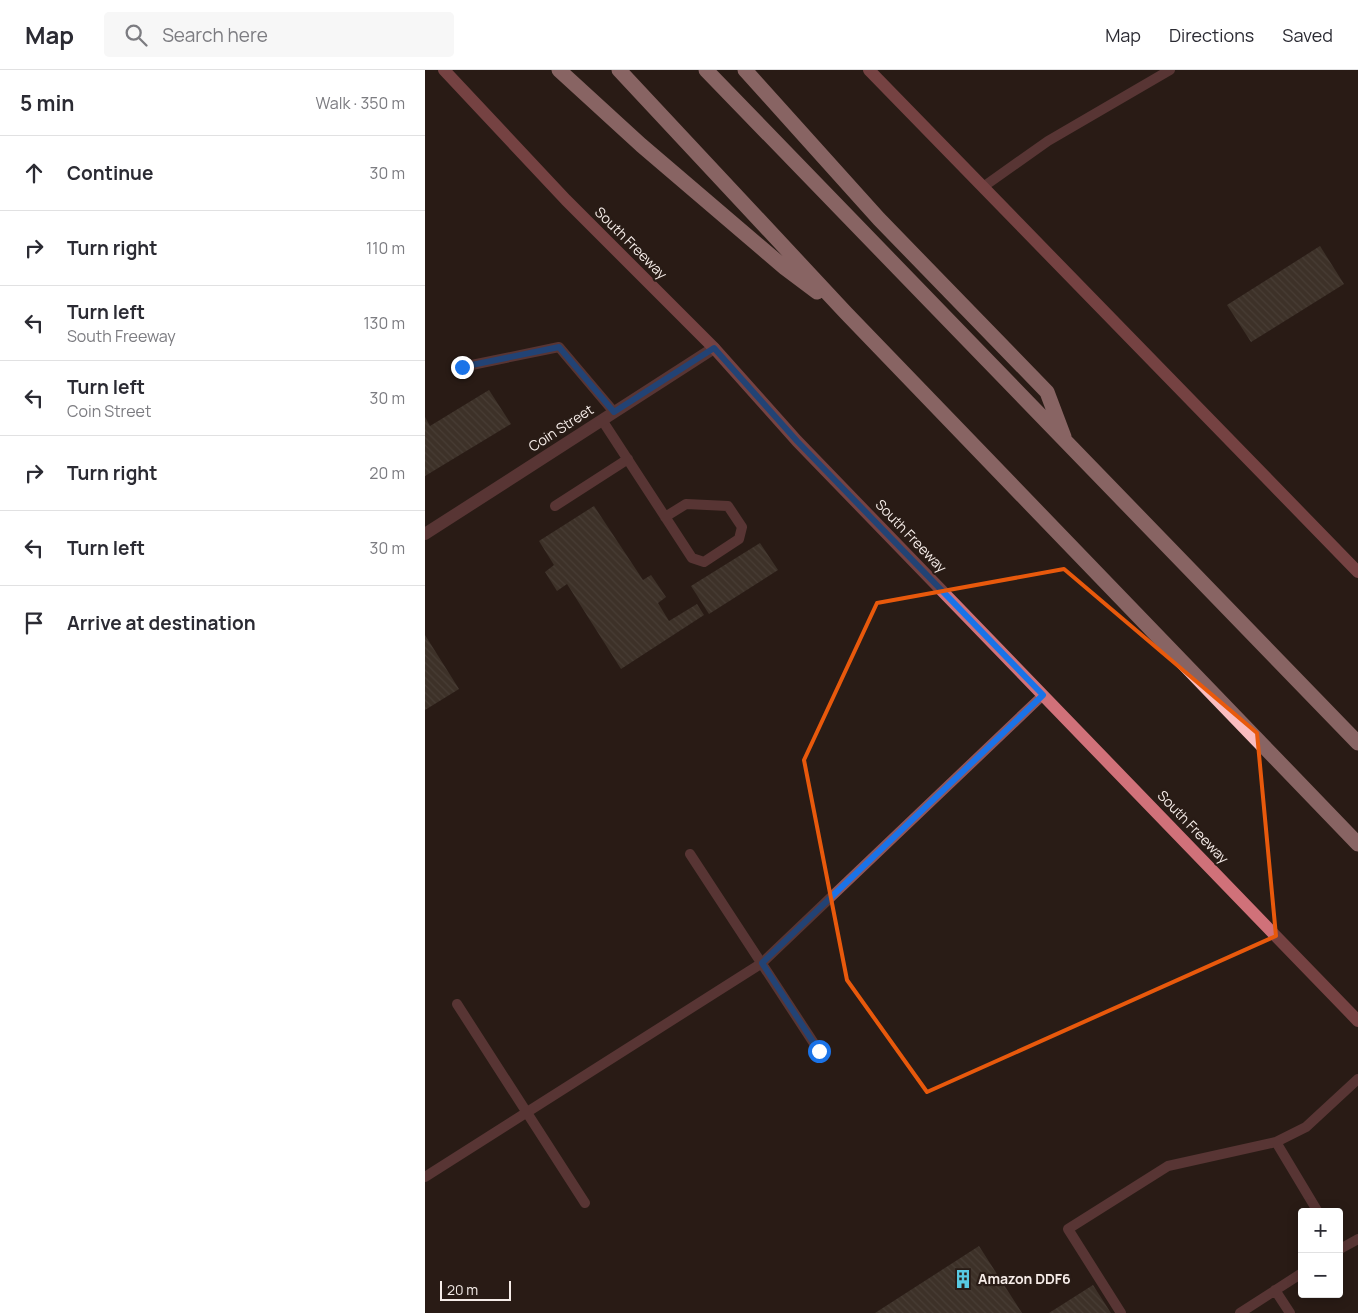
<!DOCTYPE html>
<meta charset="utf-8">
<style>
:root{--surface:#fff;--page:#f7f7f7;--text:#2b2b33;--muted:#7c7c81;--line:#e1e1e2}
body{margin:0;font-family:Manrope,sans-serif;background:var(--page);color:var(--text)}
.controls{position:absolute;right:15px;bottom:15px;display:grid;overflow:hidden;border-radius:5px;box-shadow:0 2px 12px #0003}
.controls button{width:45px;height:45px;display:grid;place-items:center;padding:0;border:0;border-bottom:1px solid var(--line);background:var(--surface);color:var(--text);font:25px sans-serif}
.scale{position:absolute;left:15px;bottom:12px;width:71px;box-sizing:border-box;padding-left:5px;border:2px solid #f6ece8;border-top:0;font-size:14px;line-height:18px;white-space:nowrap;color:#f6ece8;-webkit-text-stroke:4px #291c16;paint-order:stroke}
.stop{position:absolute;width:15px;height:15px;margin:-11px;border:4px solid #1a73e8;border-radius:50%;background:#fff}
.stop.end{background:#1a73e8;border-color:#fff;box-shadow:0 1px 5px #0008}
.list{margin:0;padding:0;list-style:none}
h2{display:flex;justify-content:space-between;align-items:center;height:65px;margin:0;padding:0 20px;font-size:21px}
h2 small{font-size:16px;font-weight:400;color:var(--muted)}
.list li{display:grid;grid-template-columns:32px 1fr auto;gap:15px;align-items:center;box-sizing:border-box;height:75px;padding:0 20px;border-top:1px solid var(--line)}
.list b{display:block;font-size:19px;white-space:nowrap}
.list p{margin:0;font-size:16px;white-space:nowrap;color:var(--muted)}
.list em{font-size:16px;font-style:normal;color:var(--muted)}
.icon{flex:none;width:28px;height:28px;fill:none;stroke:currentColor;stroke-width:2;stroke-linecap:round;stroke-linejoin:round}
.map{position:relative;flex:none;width:933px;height:1243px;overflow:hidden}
header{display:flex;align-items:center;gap:30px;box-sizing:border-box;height:70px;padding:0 25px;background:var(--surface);border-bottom:1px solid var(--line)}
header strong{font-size:24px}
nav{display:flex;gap:28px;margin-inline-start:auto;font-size:18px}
.search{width:350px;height:45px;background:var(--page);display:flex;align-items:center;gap:12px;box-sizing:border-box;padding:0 18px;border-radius:5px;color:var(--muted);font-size:19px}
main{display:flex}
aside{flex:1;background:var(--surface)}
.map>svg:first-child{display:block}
.building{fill:url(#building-back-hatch)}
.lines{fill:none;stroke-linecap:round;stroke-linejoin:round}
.lane{stroke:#905559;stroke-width:10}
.street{stroke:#905559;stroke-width:12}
.secondary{stroke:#d07179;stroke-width:12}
.highway{stroke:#fabdc0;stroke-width:15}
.route{stroke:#1a73e8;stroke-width:6}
.marked{fill:none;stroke:#e8590c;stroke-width:4;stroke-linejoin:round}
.labels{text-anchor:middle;stroke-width:4.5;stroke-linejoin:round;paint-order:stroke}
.street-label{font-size:14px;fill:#f6ece8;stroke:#291c16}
.poi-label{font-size:14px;font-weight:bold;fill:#f6ece8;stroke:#291c16;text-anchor:start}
</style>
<header>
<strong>Map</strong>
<div class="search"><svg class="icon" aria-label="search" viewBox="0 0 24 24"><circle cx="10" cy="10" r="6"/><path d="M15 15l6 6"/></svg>Search here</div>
<nav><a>Map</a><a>Directions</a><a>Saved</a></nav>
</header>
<main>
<aside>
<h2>5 min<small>Walk · 350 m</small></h2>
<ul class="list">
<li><svg class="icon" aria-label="ahead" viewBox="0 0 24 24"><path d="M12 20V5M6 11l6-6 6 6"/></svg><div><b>Continue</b></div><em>30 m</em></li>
<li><svg class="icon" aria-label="right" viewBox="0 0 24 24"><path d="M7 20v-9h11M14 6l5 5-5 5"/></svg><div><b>Turn right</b></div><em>110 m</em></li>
<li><svg class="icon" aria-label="left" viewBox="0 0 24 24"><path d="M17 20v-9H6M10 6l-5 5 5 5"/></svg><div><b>Turn left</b><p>South Freeway</p></div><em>130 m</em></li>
<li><svg class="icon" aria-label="left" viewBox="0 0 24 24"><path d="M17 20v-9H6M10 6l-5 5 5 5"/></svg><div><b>Turn left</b><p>Coin Street</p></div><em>30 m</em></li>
<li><svg class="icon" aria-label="right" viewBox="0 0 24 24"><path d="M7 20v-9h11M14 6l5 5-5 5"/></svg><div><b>Turn right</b></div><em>20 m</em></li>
<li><svg class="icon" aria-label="left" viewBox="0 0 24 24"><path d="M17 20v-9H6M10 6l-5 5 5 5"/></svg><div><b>Turn left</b></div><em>30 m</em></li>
<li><svg class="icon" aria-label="arrive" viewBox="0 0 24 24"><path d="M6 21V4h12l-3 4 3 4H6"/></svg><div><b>Arrive at destination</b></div></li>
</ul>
</aside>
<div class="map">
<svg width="933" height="1243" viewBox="0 0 933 1243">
<defs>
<pattern id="building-back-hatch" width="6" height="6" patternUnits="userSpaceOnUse" patternTransform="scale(1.25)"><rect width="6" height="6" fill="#544c3f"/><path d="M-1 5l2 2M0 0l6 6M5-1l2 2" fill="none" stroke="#6d665b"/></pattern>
</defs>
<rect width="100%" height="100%" fill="#291c16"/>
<path class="building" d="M 895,176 L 919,214 L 826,272 L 802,235 Z
M 64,320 L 86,354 L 0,406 L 0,347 L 5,356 Z
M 169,436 L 218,510 L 226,505 L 241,527 L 233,533 L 244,551 L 272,534 L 279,545 L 196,599 L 142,514 L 132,521 L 120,502 L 129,495 L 114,471 Z
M 335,473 L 353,500 L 284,544 L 266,516 Z
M 0,565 L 34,619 L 0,640 Z
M 554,1176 L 597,1243 L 450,1243 Z
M 668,1215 L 686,1243 L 624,1243 Z"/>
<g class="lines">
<path class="lane" d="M 558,117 L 623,71 L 745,0
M 37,297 L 134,277 L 189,342
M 177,350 L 267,488 L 279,492 L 314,469 L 317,457 L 303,436 L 261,434 L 240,447
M 130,436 L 203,389
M 265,784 L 394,981
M 32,934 L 160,1133
M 851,1072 L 893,1142
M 0,1107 L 337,893 L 618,625
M 915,1179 L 933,1169
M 850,1220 L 865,1243
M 696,1243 L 643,1159 L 743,1096 L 851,1072 L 881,1057 L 933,1009
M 815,1243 L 877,1203"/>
<path class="street" d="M 0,464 L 289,278"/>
<path class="secondary" d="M 19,0 L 141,130 L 289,278 L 372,371 L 933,951
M 444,0 L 933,502"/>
<path class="highway" d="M 134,0 L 216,75 L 360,198 L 392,222
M 194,0 L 421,243 L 933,774
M 281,0 L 933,673
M 320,0 L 454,149 L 622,322 L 639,367"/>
</g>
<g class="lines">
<path class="route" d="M 37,297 L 134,277 L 189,342 L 289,278 L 372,371 L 618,625 L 337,893 L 394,981"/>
</g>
<path d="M0 0H933V1243H0ZM 639,499 L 832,663 L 851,866 L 502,1022 L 422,910 L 379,690 L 452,533 Z" fill="#291c16" fill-opacity=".55" fill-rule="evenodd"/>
<path class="marked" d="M 639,499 L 832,663 L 851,866 L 502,1022 L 422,910 L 379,690 L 452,533 Z"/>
<defs>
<g id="building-bare" transform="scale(1.5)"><path d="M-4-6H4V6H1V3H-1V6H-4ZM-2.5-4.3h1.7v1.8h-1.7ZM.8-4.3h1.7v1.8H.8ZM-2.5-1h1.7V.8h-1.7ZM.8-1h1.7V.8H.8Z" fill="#57c9e2" stroke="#291c16" stroke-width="2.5" paint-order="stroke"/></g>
</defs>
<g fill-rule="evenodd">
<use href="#building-bare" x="538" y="1209"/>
</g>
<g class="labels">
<g class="street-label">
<text transform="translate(206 173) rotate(45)" y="5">South Freeway</text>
<text transform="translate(136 358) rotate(-33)" y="5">Coin Street</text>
<text transform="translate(486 466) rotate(46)" y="5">South Freeway</text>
<text transform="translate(768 757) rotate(46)" y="5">South Freeway</text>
</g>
<g class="poi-label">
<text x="553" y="1214">Amazon DDF6</text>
</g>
</g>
</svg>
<div class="controls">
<button>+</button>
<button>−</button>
</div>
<div class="scale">20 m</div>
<div class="stop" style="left:394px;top:981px"></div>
<div class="stop end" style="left:37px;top:297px"></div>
</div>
</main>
